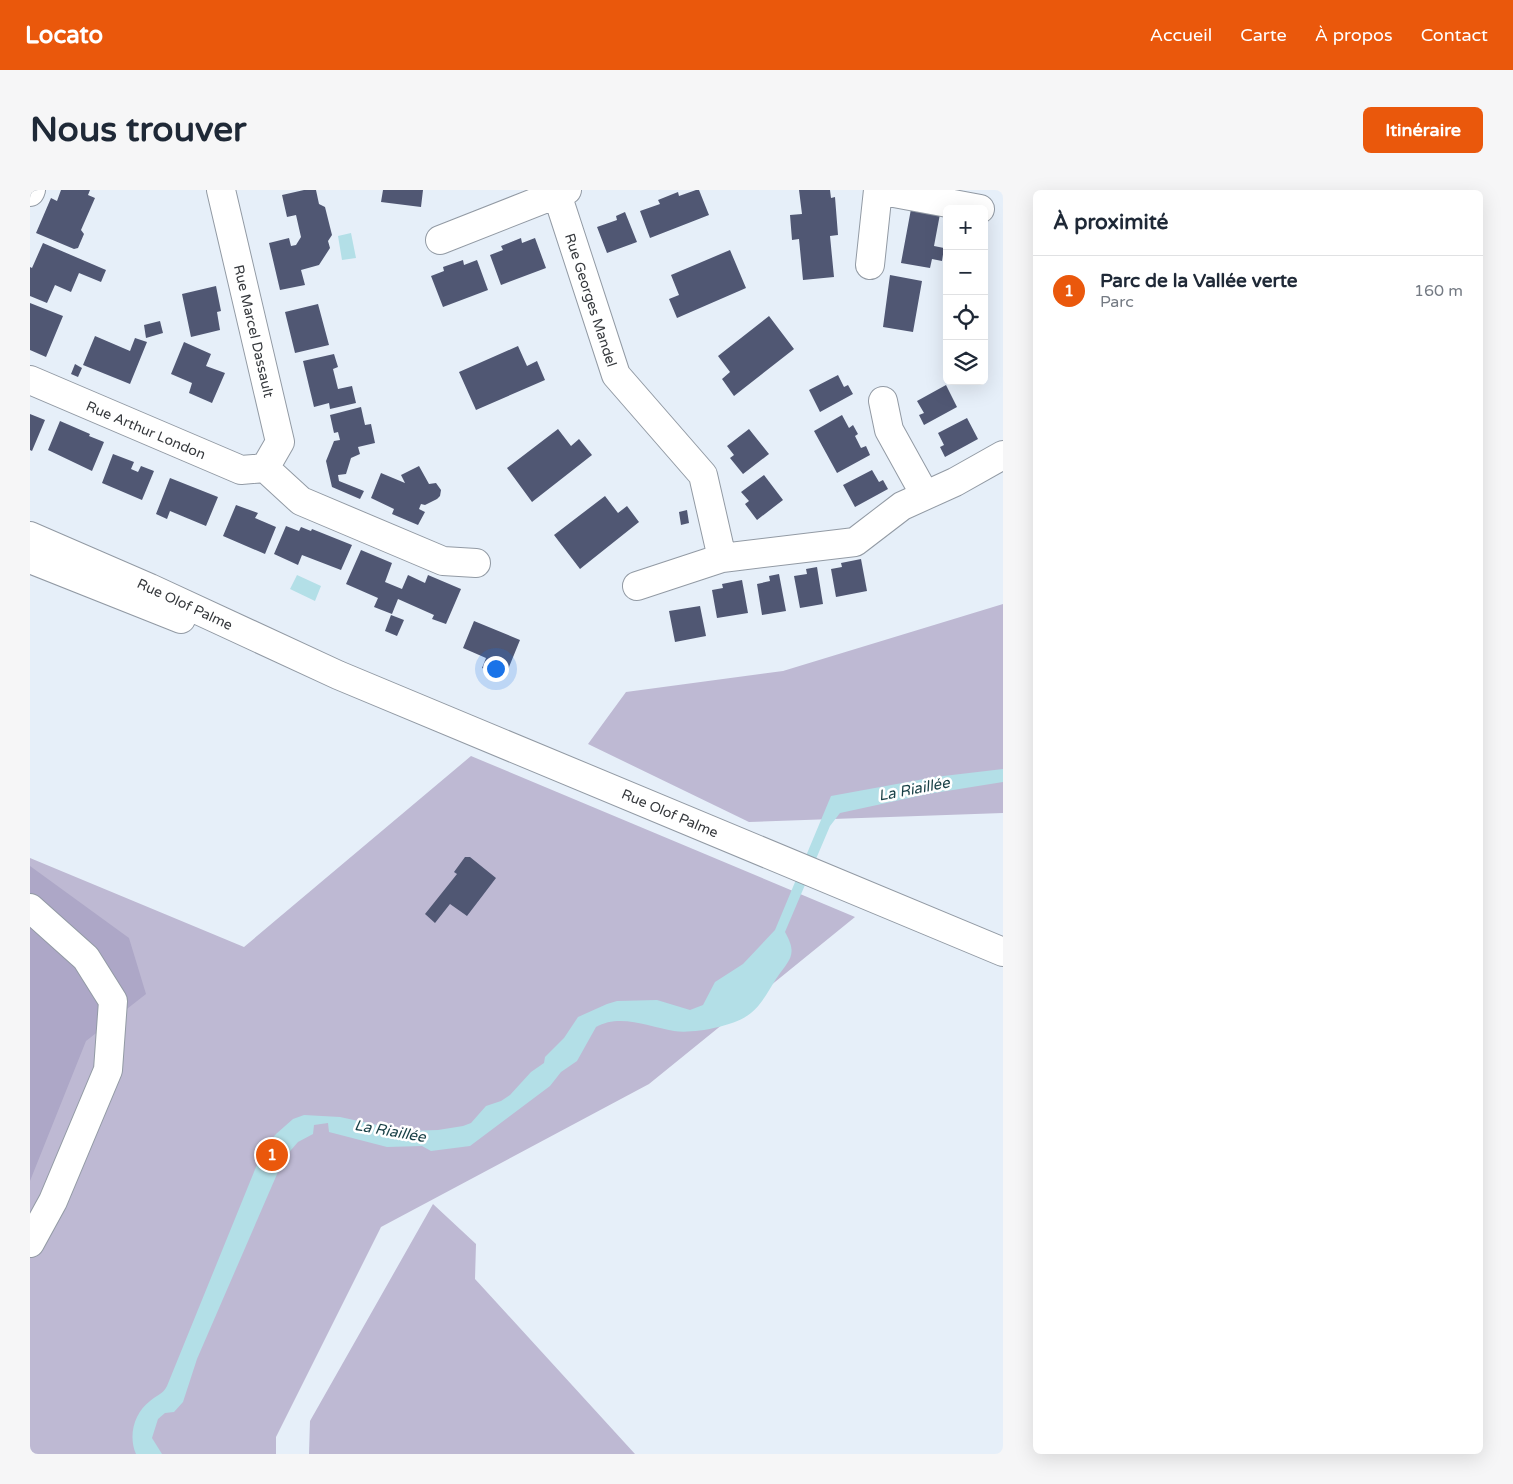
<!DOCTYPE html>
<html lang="fr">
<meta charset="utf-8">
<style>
:root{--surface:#fff;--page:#f6f6f7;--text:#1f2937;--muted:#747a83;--line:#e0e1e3;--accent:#ea580c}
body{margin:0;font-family:"Varela Round",sans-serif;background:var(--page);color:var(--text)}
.controls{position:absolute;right:15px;top:15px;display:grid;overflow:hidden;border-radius:8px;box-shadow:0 5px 20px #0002}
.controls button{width:45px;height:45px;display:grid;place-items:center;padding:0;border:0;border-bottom:1px solid var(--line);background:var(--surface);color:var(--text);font:25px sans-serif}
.you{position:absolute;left:465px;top:478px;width:18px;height:18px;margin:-12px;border:4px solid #fff;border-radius:50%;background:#1a73e8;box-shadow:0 0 0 8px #1a73e833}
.badge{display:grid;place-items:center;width:32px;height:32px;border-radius:50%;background:var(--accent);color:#fff;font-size:16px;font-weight:700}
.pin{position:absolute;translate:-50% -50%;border:2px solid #fff;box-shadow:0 1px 5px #0006}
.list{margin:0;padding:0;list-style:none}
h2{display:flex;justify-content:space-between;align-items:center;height:65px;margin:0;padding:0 20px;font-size:21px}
h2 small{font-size:16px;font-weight:400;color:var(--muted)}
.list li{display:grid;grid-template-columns:32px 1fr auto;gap:15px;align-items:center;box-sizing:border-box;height:70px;padding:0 20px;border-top:1px solid var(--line)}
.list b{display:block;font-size:19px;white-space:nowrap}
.list p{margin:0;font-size:16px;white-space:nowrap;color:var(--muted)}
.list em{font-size:16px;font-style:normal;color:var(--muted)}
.icon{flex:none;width:28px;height:28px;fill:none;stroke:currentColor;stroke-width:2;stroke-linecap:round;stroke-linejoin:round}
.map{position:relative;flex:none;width:973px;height:1264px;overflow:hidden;border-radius:8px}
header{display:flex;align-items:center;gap:30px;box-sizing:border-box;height:70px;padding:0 25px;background:var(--accent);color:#fff}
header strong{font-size:24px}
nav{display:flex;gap:28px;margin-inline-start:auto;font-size:18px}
.intro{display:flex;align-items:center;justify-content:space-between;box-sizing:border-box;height:120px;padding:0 30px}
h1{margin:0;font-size:35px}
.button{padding:12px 22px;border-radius:8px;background:var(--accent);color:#fff;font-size:18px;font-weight:700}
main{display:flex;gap:30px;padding:0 30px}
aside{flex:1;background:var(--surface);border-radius:8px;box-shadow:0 5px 20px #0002}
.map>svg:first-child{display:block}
.green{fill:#beb9d3}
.forest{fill:#ada7c7}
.water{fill:#b3dfe7}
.building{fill:#505773}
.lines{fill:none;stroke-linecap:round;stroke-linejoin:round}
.minor-casing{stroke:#929aa4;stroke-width:30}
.major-casing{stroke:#929aa4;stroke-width:30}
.minor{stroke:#fff;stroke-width:28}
.major{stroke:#fff;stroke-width:28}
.labels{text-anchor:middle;stroke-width:5;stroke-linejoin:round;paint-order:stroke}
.street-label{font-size:14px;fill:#36393d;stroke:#fff}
.water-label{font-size:15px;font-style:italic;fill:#173f45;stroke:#fff}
</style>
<header>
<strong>Locato</strong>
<nav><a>Accueil</a><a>Carte</a><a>À propos</a><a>Contact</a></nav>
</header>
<div class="intro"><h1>Nous trouver</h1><a class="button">Itinéraire</a></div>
<main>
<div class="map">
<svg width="973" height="1264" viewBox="0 0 973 1264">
<rect width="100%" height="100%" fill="#e6eff9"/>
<path class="green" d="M 973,414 L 973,623 L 719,632 L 558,554 L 596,502 L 753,481 Z
M 441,566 L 825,727 L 619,894 L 351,1037 L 246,1247 L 246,1264 L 0,1264 L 0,668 L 214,757 Z
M 403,1014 L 446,1054 L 445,1089 L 605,1264 L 279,1264 L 280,1231 Z"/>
<path class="forest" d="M 0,676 L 99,748 L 116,804 L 56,851 L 0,991 Z"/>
<path class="water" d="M 321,43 L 326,68 L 312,70 L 308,46 Z
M 267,385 L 291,396 L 285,411 L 260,399 Z
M 973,579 L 973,592 L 898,604 L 810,623 L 800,636 L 755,742 C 768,765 760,769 746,789 C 739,800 732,814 721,823 C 706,836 664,844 644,841 C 620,837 590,823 566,837 L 547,871 L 531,882 L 520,896 L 440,956 L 401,961 L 392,956 L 357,957 L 299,942 L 298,933 L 284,935 L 283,944 L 268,952 L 254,968 L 167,1169 L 153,1212 L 144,1222 L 135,1223 L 128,1229 L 122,1248 L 132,1264 L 106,1264 C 98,1246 104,1223 120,1211 C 127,1205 133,1204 137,1196 L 226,977 L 237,955 L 246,944 L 263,929 L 274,925 L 310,927 L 375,941 L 408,940 L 433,936 L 441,933 L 456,916 L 471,911 L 480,905 L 501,882 L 514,873 L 515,867 L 534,848 L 548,827 L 577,814 L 587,811 L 627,810 L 660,820 L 673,815 L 685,792 L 713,774 L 745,740 L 801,606 L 905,587 Z"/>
<path class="building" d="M 31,0 L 60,0 L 58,5 L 65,8 L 51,40 L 54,44 L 48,58 L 44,59 L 6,43 L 21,8 L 27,11 Z
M 274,0 L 286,0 L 289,14 L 295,17 L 302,45 L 298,51 L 300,58 L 289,75 L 271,80 L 275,95 L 250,100 L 239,53 L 259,48 L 261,56 L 266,55 L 271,47 L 266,25 L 257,27 L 252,5 Z
M 353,0 L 393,0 L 391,17 L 351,12 Z
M 666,0 L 669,0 L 679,25 L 620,48 L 610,21 L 630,14 L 628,10 L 648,2 L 649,6 Z
M 769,0 L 800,0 L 801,8 L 805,7 L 808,45 L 800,46 L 804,87 L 773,90 L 769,49 L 762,50 L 760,25 L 772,24 Z
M 881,19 L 910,24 L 904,56 L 914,58 L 912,71 L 902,69 L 900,78 L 871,73 Z
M 595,22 L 607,52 L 577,63 L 567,37 L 587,30 L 586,26 Z
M 491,48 L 492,53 L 505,48 L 516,78 L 471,95 L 460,65 L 473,60 L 471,56 Z
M 13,53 L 76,80 L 71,92 L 49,83 L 41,102 L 25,95 L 17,113 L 0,106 L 0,77 L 2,78 Z
M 700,60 L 716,98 L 647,128 L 639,109 L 649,105 L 641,85 Z
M 433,70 L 434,75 L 447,70 L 458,100 L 413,117 L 401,86 L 414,81 L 413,77 Z
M 860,85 L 892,91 L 883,142 L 853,137 Z
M 186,96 L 191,121 L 187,122 L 190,140 L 161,147 L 152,104 Z
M 0,113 L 33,126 L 16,167 L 0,160 Z
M 288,114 L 299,155 L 265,163 L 255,122 Z
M 739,126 L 764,159 L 704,206 L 692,189 L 700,182 L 688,166 Z
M 130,131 L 133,143 L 116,148 L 114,135 Z
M 65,146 L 100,161 L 105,148 L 117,152 L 100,194 L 53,175 Z
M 154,152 L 181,164 L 176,176 L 195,183 L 182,213 L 159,203 L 162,193 L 141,184 Z
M 488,156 L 497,176 L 507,171 L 515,190 L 446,220 L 429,182 Z
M 304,164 L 308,177 L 303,179 L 308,199 L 322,196 L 326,213 L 300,219 L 299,213 L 284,217 L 273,171 Z
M 45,174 L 52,178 L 48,187 L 41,184 Z
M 808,185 L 814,197 L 818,195 L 823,204 L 790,222 L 779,200 Z
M 916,195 L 927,217 L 894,235 L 889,225 L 894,223 L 887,211 Z
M 331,217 L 335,235 L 341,234 L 345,253 L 328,257 L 330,264 L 321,268 L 316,284 L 308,285 L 309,291 L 334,301 L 330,309 L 302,297 L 296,271 L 304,251 L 310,250 L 308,242 L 304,243 L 300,225 Z
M 0,224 L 15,230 L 2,261 L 0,260 Z
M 812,225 L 819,238 L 823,235 L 828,244 L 825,246 L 831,258 L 836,256 L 840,265 L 807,283 L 784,241 Z
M 937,228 L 948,249 L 915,267 L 910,257 L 914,255 L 908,243 Z
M 30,231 L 60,244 L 59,246 L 74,252 L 62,281 L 18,260 Z
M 528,239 L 541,256 L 549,249 L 562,265 L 502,312 L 477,278 Z
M 719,239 L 739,264 L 713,284 L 700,268 L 704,265 L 697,256 Z
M 83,264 L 104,272 L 101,279 L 108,282 L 111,276 L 124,281 L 112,310 L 72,293 Z
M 389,276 L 399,294 L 406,293 L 411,300 L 410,306 L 407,309 L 395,315 L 391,314 L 389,319 L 395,322 L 388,335 L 362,324 L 364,319 L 341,308 L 351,283 L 375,293 L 371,285 Z
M 842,280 L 849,292 L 853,290 L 858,299 L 825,317 L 813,295 Z
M 734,285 L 753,310 L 727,330 L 715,314 L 719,311 L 711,302 Z
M 140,288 L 188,307 L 176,336 L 140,321 L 137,329 L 126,324 Z
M 575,306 L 588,323 L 597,316 L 609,332 L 550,379 L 524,345 Z
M 206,315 L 228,323 L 225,328 L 246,337 L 235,364 L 193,346 Z
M 657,320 L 659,333 L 651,335 L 649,322 Z
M 256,336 L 269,341 L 271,337 L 281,341 L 282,339 L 322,355 L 311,380 L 272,365 L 268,375 L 244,364 Z
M 331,360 L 362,373 L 355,392 L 372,399 L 378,385 L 395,393 L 398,385 L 431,399 L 416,434 L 402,429 L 404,425 L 368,409 L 362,424 L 344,417 L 348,408 L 316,394 Z
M 831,369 L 837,401 L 806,407 L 801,379 L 812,377 L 811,373 Z
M 787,377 L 793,414 L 770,418 L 764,386 L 777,384 L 776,379 Z
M 749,384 L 756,421 L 732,425 L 727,394 L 740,391 L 739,386 Z
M 712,390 L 718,423 L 687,428 L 682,400 L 693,398 L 692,394 Z
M 670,416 L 676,446 L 645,452 L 639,421 Z
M 361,425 L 374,430 L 367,446 L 355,441 Z
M 444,431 L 490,450 L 475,487 L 452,478 L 456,468 L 433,458 Z
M 435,667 L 440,667 L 466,688 L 437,726 L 420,714 L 405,733 L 395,724 L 427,684 L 424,682 Z"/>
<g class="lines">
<g class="minor-casing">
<path id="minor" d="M 191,0 L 250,252 L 235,278
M 848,0 L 950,19
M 0,2 L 1,0
M 527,4 L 586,185 L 673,285 L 692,368
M 410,50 L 537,0
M 840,75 L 848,0
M 0,190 L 211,280 L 235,278
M 853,211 L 859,240 L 895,305
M 235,278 L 271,311 L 413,371 L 446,373
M 607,396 L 692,368 L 825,352 L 872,316 L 925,292 L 973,265
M 0,718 L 56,768 L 83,811 L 78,880 L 23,1011 L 0,1053"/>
</g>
<g class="major-casing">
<path id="major" d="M 0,346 L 120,398 L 308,485 L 973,762
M 0,369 L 151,429"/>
</g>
<use href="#minor" class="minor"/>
<use href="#major" class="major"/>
</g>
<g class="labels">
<g class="street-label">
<text transform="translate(561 110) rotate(72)" y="5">Rue Georges Mandel</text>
<text transform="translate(224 141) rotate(77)" y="5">Rue Marcel Dassault</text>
<text transform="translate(116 240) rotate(23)" y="5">Rue Arthur London</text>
<text transform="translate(155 414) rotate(25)" y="5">Rue Olof Palme</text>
<text transform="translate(640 623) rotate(23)" y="5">Rue Olof Palme</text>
</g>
<g class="water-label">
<text transform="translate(884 599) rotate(-11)" y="5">La Riaillée</text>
<text transform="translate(360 941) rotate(10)" y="5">La Riaillée</text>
</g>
</g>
</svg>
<div class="controls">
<button>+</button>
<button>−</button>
<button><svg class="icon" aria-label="locate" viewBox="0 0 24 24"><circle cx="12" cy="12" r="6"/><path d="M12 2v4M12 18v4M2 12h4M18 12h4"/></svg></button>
<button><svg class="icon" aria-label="layers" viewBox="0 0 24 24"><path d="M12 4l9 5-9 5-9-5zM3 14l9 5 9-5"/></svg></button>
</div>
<div class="you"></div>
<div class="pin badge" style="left:242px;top:965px">1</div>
</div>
<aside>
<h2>À proximité<small></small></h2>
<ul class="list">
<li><span class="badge">1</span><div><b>Parc de la Vallée verte</b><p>Parc</p></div><em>160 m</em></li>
</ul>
</aside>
</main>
